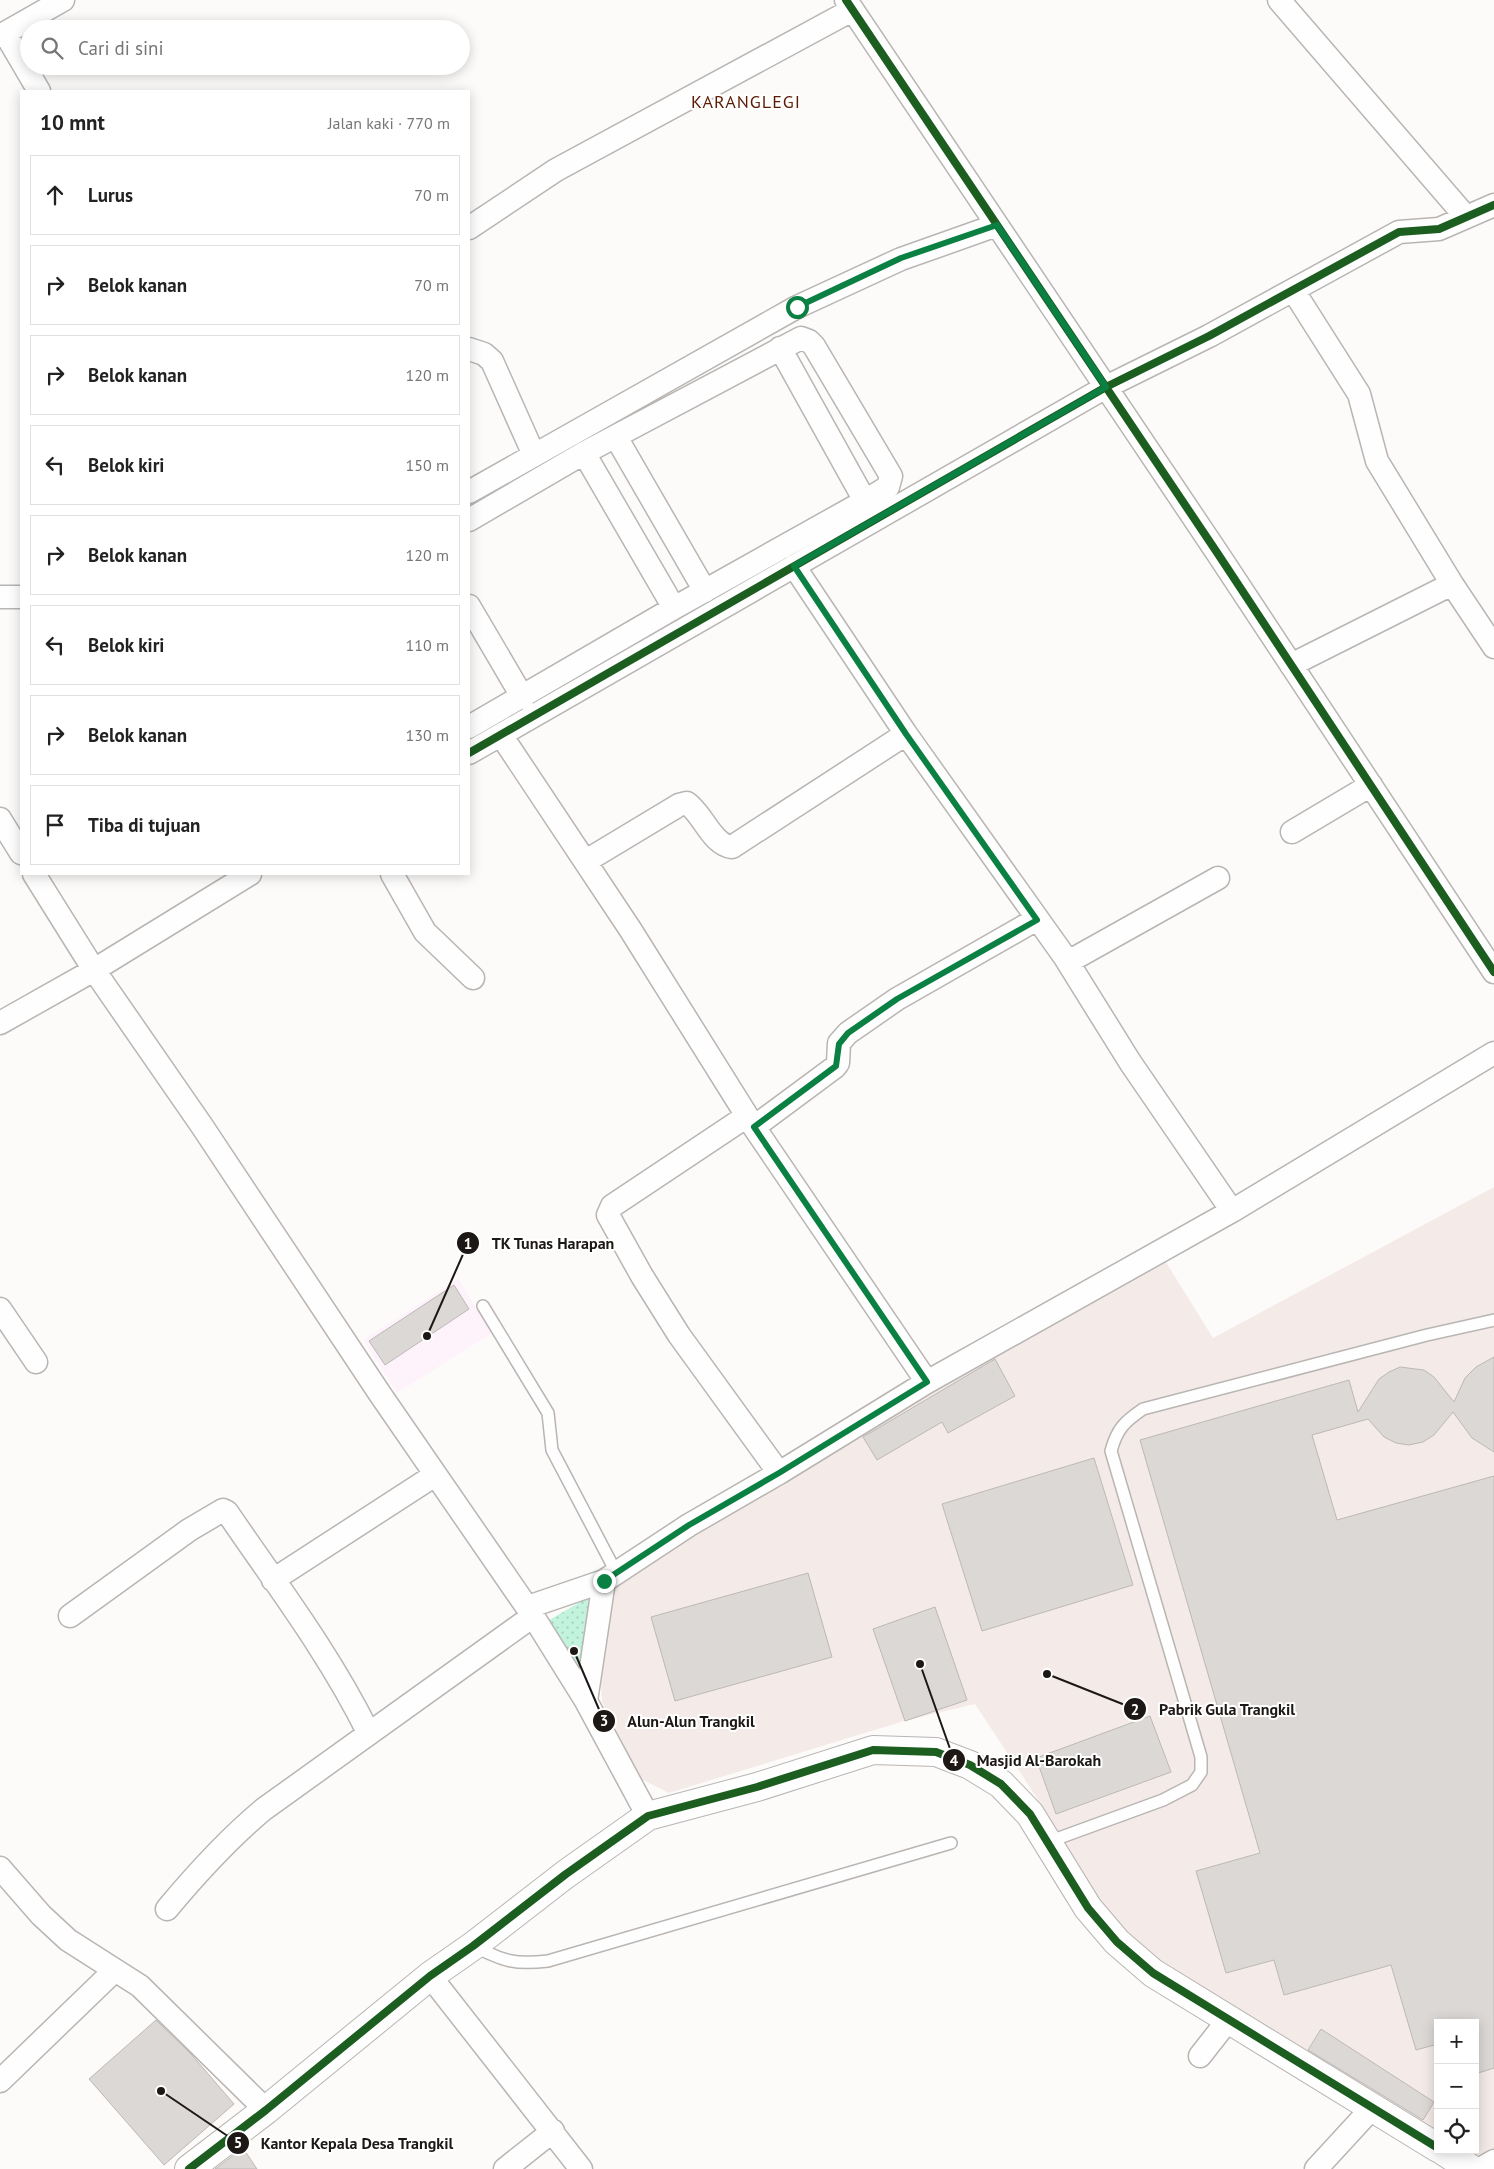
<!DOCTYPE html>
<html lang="id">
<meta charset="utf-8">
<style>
:root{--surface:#fff;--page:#f6f6f6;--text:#222;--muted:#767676;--line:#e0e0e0}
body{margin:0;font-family:"PT Sans",sans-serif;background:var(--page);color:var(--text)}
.controls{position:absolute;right:15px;bottom:15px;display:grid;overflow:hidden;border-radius:0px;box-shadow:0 2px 12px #0003}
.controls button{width:45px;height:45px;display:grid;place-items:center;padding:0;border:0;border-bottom:1px solid var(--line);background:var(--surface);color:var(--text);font:25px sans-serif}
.stop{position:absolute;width:15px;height:15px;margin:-11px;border:4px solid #0b8043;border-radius:50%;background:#fff}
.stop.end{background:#0b8043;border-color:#fff;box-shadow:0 1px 5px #0008}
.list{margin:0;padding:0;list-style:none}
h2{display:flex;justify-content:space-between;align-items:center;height:65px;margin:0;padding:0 20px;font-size:21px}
h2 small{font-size:16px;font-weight:400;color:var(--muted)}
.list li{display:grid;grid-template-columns:32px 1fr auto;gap:15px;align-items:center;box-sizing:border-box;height:80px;margin:0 10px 10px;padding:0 10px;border:1px solid var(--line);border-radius:0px}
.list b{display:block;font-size:19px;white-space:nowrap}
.list em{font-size:16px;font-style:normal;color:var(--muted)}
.icon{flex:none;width:28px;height:28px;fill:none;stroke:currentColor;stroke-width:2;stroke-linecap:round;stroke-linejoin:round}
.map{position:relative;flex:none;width:1494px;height:2169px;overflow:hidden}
.search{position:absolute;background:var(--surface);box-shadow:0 2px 12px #0003;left:20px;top:20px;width:450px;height:55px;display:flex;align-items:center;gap:12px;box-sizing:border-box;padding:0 18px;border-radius:28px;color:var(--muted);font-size:19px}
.panel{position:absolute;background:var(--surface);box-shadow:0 2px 12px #0003;left:20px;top:90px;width:450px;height:785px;border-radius:0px}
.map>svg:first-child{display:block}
.industrial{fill:#f4ebe8}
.education{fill:#fef2fb}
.park{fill:url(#park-dots)}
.building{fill:#dcd8d6;stroke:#bcb8b6}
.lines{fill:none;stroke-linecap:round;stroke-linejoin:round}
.service-casing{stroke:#b8b5b2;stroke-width:14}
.minor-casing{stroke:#b8b5b2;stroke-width:25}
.tertiary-casing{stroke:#b8b5b2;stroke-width:30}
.service{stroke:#fffefe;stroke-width:11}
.minor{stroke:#fffefe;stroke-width:22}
.tertiary{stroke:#fffefe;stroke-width:28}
.cycleway-casing{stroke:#fff;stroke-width:11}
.cycleway{stroke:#1b5e20;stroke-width:8}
.route{stroke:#0b8043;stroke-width:6}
.labels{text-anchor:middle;stroke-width:4;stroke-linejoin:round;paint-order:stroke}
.quarter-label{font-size:18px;letter-spacing:1px;fill:#5c1c03;stroke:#fff}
.leader{fill:none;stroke:#1d1815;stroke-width:2}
.callout-dot{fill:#1d1815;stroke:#fff;stroke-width:2}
.mark-label{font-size:15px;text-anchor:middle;font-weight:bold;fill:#fff}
.callout-label{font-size:16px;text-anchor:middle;font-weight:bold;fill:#1d1815;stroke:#fff;stroke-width:4;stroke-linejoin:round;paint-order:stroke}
</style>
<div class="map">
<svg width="1494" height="2169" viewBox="0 0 1494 2169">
<defs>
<pattern id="park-dots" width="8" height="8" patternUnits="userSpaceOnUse" patternTransform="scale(1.25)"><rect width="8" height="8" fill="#c2f3dc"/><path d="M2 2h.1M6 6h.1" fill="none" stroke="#a6d0bc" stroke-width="1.8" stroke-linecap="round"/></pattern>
</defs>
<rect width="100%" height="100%" fill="#fdfbfa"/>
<path class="industrial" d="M 1494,1187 L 1494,2153 L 1477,2162 L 1458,2150 L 1475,2150 L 1475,2023 L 1438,2023 L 1438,2138 L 1132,1947 L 1078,1872 L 1048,1815 L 975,1704 L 904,1721 L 669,1793 L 641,1779 L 602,1702 L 599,1645 L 609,1585 L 841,1437 L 1164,1259 L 1213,1338 Z"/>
<path class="education" d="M 458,1279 L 492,1333 L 397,1393 L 363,1340 Z"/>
<path class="park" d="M 589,1597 L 582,1679 L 544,1623 Z"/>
<path class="building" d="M 454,1285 L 469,1309 L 385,1365 L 369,1341 Z
M 1494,1357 L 1494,1452 L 1472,1438 L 1453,1412 L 1434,1435 L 1423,1442 L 1409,1445 L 1396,1443 L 1384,1437 L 1368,1419 L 1312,1435 L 1337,1520 L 1494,1476 L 1494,2068 L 1475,2074 L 1475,2023 L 1438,2023 L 1438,2044 L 1416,2050 L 1391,1965 L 1284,1995 L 1274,1960 L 1226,1973 L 1196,1871 L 1260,1853 L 1140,1440 L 1349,1380 L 1358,1412 L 1379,1379 L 1389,1372 L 1400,1367 L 1424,1370 L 1434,1377 L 1454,1402 L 1465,1378 L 1476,1367 Z
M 995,1359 L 1015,1396 L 948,1433 L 942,1422 L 877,1460 L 863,1437 Z
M 1094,1458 L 1133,1585 L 982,1631 L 942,1504 Z
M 808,1573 L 832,1657 L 675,1701 L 651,1617 Z
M 935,1607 L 967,1700 L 905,1721 L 873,1629 Z
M 1150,1716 L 1171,1772 L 1056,1814 L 1036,1758 Z
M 156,2020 L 191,2054 L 234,2104 L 164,2165 L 89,2079 Z
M 1321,2029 L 1434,2102 L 1423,2120 L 1308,2050 Z
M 243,2148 L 257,2169 L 215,2169 Z"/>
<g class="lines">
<g class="service-casing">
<path id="service" d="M 483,1306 L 548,1413 L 552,1450 L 616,1572
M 1048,1842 L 1163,1800 L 1192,1785 L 1201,1772 L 1201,1757 L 1111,1451 C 1117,1429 1124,1422 1143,1409 L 1427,1335 L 1494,1320
M 473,1946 C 504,1961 514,1965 548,1961 L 951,1843"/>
</g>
<g class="minor-casing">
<path id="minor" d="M 846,0 L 1218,554 L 1494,972
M 1279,0 L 1466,217
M 5,33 L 39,91
M 0,36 L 63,0
M 469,228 L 556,170 L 852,10
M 780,348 L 865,501
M 469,349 L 484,354 L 492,361 L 534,455
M 616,437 L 705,591
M 584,453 L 674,608
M 469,492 L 797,307 L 901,259 L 997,225
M 469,520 L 584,453 L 801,338 L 809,341 L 814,346 L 891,476 L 888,487 L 865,501 L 674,608 L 469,727
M 794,566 L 906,734 L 1064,956 L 1130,1062 L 1232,1211
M 1452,584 L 1494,647
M 0,597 L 21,597
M 469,606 L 523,698
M 1291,665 L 1452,584 L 1377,461 L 1359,394 L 1293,290
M 501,735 L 630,929 L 754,1127 L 927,1382
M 469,753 L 1106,387 L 1209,336 L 1399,232 L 1439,229 L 1494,205
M 0,819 L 21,853
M 1292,832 L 1371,785
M 586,861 L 679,805 L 687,803 C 703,814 712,845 732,847 L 906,734
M 34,874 L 94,970 L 202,1126 L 380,1394 L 533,1616 L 586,1701 L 648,1816
M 392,874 L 425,932 L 473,978
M 1068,962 L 1218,878
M 0,1023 L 94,970 L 250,874
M 747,1116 L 612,1206 L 608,1215 L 642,1276 L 679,1335 L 779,1473
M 754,1127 L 835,1067 L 838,1063 L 839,1043 L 848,1033 L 897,999 L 1037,919
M 0,1309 L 36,1362
M 273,1580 L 435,1475
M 528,1607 L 604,1581
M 70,1616 L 189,1530 L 223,1510 L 227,1512 C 276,1584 329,1653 368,1732
M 586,1701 L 604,1581 L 689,1525 L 779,1473 L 927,1382 L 1232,1211 L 1494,1053
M 0,1868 L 41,1915 L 68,1940 L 140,1986 L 266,2110
M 167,1909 C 197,1873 228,1839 264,1809 L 533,1616
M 430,1976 L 581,2169
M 1200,2056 L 1229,2019
M 0,2081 L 115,1970
M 505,2169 L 553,2131
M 1316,2169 L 1373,2107
M 1480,2169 L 1494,2161"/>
</g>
<g class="tertiary-casing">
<path id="tertiary" d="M 1442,2150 L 1471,2169
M 189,2169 L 266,2110 L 430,1976 L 473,1946 L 566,1874 L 648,1816 L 757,1787 L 873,1750 L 936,1752 L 970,1765 L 1001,1784 L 1030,1814 L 1088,1908 L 1117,1942 L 1153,1973 L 1438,2148"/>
</g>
<use href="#service" class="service"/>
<use href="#minor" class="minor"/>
<use href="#tertiary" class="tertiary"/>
<g class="cycleway-casing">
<path id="cycleway" d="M 846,0 L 1218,554 L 1494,972
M 469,753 L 1106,387 L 1209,336 L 1399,232 L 1439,229 L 1494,205
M 189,2169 L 266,2110 L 430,1976 L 473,1946 L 566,1874 L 648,1816 L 757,1787 L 873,1750 L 936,1752 L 970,1765 L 1001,1784 L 1030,1814 L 1088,1908 L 1117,1942 L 1153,1973 L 1438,2148"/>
</g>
<use href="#cycleway" class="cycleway"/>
</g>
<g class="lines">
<path class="route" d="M 604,1581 L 689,1525 L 779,1473 L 927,1382 L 754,1127 L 836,1066 L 839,1044 L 848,1033 L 897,999 L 1037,920 L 906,734 L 794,566 L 1106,387 L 997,225 L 901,258 L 797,307"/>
</g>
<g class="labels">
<g class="quarter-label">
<text x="746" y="108">KARANGLEGI</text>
</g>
</g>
<path class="leader" d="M427 1336L468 1243M1047 1674L1135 1709M574 1651L604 1721M920 1664L954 1760M161 2091L238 2143"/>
<g class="callout-dot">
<circle cx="427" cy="1336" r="5"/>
<circle cx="1047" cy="1674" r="5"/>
<circle cx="574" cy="1651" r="5"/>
<circle cx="920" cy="1664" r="5"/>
<circle cx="161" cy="2091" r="5"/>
<circle cx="468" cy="1243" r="12"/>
<circle cx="1135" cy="1709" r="12"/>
<circle cx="604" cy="1721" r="12"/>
<circle cx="954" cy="1760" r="12"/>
<circle cx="238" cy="2143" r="12"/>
</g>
<g class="mark-label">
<text x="468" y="1249">1</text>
<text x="1135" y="1715">2</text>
<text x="604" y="1726">3</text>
<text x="954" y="1766">4</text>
<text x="238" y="2148">5</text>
</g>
<g class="callout-label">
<text x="553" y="1249">TK Tunas Harapan</text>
<text x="1227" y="1715">Pabrik Gula Trangkil</text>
<text x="691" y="1727">Alun-Alun Trangkil</text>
<text x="1039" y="1766">Masjid Al-Barokah</text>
<text x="357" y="2149">Kantor Kepala Desa Trangkil</text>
</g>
</svg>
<div class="controls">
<button>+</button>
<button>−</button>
<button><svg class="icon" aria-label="locate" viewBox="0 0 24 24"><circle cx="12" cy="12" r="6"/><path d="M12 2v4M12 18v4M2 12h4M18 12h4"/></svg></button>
</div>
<div class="stop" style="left:797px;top:307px"></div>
<div class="stop end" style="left:604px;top:1581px"></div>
<div class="search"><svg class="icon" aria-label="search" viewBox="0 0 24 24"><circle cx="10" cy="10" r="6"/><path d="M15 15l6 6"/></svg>Cari di sini</div>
<section class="panel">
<h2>10 mnt<small>Jalan kaki · 770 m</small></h2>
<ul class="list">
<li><svg class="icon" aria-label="ahead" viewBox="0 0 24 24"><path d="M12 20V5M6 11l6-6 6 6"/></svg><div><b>Lurus</b></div><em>70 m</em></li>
<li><svg class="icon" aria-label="right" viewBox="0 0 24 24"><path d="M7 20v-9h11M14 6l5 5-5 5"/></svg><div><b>Belok kanan</b></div><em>70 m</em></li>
<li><svg class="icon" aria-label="right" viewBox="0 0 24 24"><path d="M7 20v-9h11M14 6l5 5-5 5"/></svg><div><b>Belok kanan</b></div><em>120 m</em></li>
<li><svg class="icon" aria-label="left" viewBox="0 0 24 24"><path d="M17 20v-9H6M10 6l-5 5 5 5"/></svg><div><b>Belok kiri</b></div><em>150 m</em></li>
<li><svg class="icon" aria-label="right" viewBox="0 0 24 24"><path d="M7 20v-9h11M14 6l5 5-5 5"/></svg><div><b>Belok kanan</b></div><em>120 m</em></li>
<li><svg class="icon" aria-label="left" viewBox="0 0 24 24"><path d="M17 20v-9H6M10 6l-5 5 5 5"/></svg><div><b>Belok kiri</b></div><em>110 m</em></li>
<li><svg class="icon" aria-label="right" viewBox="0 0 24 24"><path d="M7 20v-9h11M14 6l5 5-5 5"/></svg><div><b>Belok kanan</b></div><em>130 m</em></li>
<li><svg class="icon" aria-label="arrive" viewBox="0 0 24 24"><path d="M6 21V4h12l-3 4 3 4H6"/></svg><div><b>Tiba di tujuan</b></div></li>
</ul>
</section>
</div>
